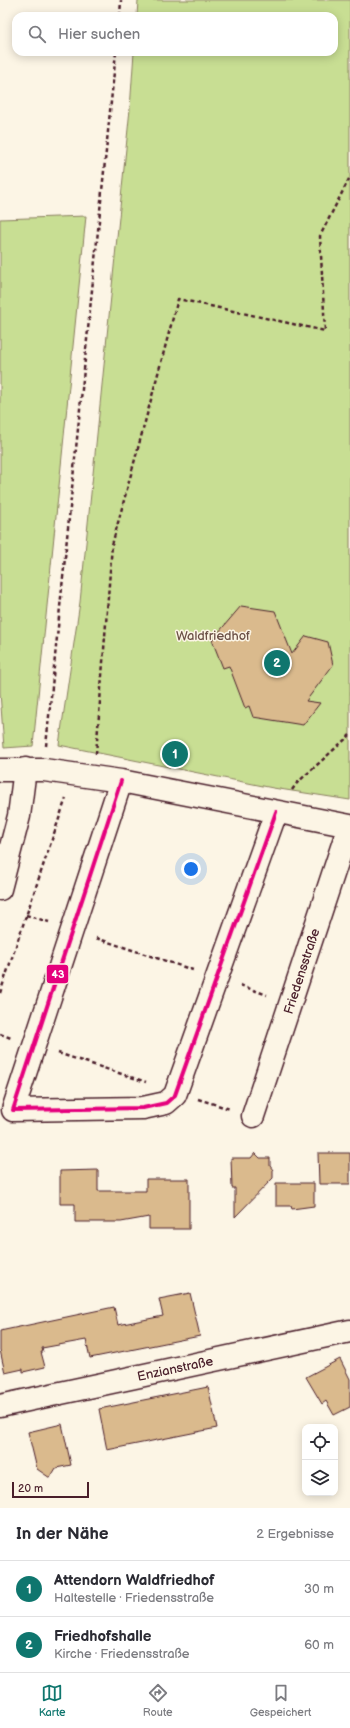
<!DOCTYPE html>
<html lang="de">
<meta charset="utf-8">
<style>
:root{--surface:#fff;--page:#f2f2f3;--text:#2b2b33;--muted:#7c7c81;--line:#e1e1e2;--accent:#0f766e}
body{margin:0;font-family:"Balsamiq Sans",sans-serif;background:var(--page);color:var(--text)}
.controls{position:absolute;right:12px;bottom:12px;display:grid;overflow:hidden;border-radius:8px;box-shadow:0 2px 10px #0003}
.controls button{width:36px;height:36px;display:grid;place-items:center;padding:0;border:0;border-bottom:1px solid var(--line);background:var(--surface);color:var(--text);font:20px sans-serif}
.scale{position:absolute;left:12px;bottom:10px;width:77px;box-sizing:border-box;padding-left:4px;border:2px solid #4a1f2b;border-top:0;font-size:11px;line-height:14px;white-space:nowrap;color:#4a1f2b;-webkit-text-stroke:3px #fcf5e5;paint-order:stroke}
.you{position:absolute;left:191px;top:869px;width:14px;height:14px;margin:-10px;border:3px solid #fff;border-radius:50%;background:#1a73e8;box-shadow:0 0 0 6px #1a73e833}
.badge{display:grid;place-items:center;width:26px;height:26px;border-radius:50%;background:var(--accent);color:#fff;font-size:13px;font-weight:700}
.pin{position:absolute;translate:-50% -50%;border:2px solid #fff;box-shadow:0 1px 4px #0006}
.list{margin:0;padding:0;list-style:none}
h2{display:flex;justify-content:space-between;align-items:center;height:52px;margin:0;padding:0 16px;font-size:17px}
h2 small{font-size:13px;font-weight:400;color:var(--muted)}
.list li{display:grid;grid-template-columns:26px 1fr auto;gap:12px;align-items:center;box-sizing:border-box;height:56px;padding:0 16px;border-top:1px solid var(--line)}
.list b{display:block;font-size:15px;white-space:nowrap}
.list p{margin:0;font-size:13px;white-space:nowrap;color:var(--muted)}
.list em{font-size:13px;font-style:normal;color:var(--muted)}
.icon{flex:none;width:22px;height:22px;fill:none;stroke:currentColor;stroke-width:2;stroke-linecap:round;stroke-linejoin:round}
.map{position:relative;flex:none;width:350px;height:1508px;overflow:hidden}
.search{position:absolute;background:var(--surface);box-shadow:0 2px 10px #0003;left:12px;right:12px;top:12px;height:44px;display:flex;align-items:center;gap:10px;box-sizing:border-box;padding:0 14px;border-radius:12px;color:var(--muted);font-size:15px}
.sheet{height:164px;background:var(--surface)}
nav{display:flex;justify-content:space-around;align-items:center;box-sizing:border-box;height:56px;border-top:1px solid var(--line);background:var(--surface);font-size:11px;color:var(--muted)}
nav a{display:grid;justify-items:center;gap:2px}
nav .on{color:var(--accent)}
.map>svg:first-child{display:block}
.green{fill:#c8de93;stroke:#897e5f}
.building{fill:#daba8d;stroke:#4a1f2b}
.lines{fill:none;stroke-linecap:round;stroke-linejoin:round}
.minor-casing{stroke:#4a1f2b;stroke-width:25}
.path{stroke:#4a1f2b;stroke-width:2.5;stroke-dasharray:4 3;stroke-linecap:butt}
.minor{stroke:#fcf5e5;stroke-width:22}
.bus-1-casing{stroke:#fcf5e5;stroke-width:7}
.bus-1{stroke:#e5007d;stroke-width:4}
.labels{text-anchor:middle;stroke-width:3;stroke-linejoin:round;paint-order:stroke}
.park-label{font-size:13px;fill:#6a4f45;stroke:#fcf5e5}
.street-label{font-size:13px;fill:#4a1f2b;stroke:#fcf5e5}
.line-badge{stroke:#fcf5e5;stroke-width:1.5}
.badge-label{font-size:11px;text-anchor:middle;font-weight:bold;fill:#fff}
</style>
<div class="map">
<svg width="350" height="1508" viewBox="0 0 350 1508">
<rect width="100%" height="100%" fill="#fcf5e5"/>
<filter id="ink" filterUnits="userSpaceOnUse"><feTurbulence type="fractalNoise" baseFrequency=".025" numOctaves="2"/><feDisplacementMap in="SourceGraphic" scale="8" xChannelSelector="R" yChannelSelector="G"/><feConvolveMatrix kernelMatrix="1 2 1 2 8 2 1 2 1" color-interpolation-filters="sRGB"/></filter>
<g filter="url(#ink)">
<path class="green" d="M 138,0 L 350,0 L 350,800 L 273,788 L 59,745 L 80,602 L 130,109 L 134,52 L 334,52 L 334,16 L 137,16 Z
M 86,216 L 33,746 L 4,748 L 0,692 L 0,219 Z"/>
<path class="building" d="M 241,606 L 275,611 L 292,654 L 306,636 L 328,642 L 333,665 L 306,701 L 320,703 L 303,725 L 253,717 L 249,706 L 245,708 L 229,666 L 223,668 L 212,640 Z
M 255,1153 L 260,1158 L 270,1158 L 270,1166 L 273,1170 L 273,1178 L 235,1217 L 235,1188 L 232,1188 L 231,1158 L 251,1158 Z
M 318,1153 L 350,1153 L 350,1184 L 319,1184 Z
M 98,1170 L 98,1191 L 146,1191 L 146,1179 L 189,1179 L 189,1229 L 149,1229 L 149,1217 L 121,1222 L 75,1222 L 75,1204 L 60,1204 L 60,1171 Z
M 276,1183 L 314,1183 L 314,1206 L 292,1209 L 291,1206 L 276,1206 Z
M 190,1293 L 200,1336 L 90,1358 L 86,1340 L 42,1348 L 43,1352 L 41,1352 L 45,1367 L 23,1372 L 23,1369 L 5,1373 L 0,1350 L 0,1331 L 114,1307 L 118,1325 L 163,1316 L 159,1299 Z
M 340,1359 L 350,1379 L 350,1407 L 334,1415 L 326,1401 L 322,1404 L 306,1377 Z
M 208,1387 L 217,1428 L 107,1450 L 99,1409 Z
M 62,1424 L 71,1465 L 56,1468 L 50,1478 L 37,1469 L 28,1432 Z"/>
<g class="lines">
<g class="minor-casing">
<path id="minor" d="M 0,770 L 44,770 L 121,781 L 350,826
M 121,781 L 13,1110 L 143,1108 L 166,1103 L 175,1095 L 276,812
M 0,889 L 19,816 L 25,769
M 253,1116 L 349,826
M 0,1406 L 350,1331"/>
</g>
<path class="path" d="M 120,16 L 121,0
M 46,746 L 116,52
M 96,754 L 112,545 L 178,299 L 325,331 L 320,236 L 350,177
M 292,790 L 297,783 L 350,735
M 26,915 L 49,922
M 96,938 L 193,970
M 240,985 L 267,995
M 0,993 L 66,798
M 0,1034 L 11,1038
M 58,1053 L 146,1082
M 198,1099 L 230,1109"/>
<use href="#minor" class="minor"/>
<g class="bus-1-casing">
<path id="bus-1" d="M 121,781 L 13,1110 L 143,1108 L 166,1103 L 175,1095 L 276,812"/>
</g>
<use href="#bus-1" class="bus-1"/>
</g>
</g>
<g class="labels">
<g class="park-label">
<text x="213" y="640">Waldfriedhof</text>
</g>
<g class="street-label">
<text transform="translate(301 971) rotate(-72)" y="5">Friedensstraße</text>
<text transform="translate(175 1368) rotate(-12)" y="5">Enzianstraße</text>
</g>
</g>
<rect class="line-badge" x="46" y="964" width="23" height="20" rx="4" fill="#e5007d"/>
<g class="badge-label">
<text x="58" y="978">43</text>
</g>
</svg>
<div class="controls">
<button><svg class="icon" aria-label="locate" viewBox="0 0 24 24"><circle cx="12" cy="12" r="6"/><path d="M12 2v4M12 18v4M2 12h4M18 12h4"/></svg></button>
<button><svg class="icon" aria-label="layers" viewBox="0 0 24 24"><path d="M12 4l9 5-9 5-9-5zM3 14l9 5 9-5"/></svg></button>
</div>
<div class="scale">20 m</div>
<div class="you"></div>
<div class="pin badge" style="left:175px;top:754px">1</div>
<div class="pin badge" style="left:277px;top:663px">2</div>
<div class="search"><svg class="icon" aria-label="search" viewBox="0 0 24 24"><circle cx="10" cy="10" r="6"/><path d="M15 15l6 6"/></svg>Hier suchen</div>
</div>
<section class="sheet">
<h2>In der Nähe<small>2 Ergebnisse</small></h2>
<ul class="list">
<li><span class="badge">1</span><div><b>Attendorn Waldfriedhof</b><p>Haltestelle · Friedensstraße</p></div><em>30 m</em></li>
<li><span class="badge">2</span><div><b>Friedhofshalle</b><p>Kirche · Friedensstraße</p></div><em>60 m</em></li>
</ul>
</section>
<nav>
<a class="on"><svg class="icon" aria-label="map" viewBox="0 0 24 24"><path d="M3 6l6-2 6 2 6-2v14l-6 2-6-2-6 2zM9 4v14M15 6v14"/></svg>Karte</a>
<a><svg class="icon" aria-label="directions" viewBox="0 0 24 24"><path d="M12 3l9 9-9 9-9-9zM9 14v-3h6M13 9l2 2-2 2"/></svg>Route</a>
<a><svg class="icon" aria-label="saved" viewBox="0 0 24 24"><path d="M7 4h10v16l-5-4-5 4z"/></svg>Gespeichert</a>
</nav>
